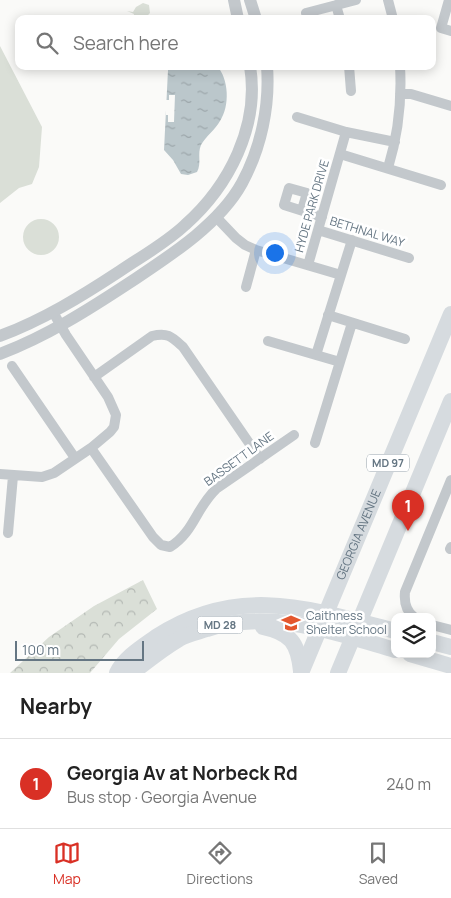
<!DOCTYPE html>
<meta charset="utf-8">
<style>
:root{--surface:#fff;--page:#f6f6f6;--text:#222;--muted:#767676;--line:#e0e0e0;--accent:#d93025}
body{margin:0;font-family:Manrope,sans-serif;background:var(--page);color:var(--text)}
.controls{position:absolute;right:15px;bottom:15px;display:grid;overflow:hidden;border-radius:10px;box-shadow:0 2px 12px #0003}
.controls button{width:45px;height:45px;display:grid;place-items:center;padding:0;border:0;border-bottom:1px solid var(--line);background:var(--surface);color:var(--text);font:25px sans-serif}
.scale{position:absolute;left:15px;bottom:12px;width:129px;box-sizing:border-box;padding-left:5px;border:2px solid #657683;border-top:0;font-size:14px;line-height:18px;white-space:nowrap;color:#657683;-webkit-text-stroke:4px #fff;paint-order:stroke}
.you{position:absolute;left:274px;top:252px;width:18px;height:18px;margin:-12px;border:4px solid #fff;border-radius:50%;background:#1a73e8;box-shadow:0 0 0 8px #1a73e833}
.badge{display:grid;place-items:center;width:32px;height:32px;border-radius:50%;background:var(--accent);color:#fff;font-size:16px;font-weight:700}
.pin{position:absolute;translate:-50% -41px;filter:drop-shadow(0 1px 2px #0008)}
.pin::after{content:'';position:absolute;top:26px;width:18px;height:15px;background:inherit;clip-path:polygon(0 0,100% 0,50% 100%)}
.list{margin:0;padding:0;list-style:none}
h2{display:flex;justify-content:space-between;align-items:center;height:65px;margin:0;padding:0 20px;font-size:21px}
h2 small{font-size:16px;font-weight:400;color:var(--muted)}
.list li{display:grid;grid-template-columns:32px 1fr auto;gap:15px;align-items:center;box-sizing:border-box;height:90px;padding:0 20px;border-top:1px solid var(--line)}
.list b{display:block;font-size:19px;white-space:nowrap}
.list p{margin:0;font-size:16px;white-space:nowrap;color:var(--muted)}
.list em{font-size:16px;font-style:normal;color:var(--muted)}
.icon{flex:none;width:28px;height:28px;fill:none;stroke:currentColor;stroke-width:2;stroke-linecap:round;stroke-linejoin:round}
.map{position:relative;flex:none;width:451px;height:673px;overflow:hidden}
.search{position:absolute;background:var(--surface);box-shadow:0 2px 12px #0003;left:15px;right:15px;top:15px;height:55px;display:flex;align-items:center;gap:12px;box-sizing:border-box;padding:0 18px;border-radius:10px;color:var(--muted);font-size:19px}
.sheet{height:155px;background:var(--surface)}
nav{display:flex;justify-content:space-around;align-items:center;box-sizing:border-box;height:70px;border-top:1px solid var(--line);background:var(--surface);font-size:14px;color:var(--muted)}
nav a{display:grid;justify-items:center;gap:2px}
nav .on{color:var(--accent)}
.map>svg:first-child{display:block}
.grass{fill:#dadfd7}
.forest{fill:url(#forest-crowns)}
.water{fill:url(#water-ripples)}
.pier{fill:#fafaf8}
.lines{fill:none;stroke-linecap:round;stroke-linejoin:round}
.minor{stroke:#c3c8cc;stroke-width:10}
.tertiary{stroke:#c3c8cc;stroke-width:12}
.primary{stroke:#d6dbdf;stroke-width:16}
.labels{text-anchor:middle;stroke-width:5;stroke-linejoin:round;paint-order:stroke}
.shield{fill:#fff;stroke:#939fa8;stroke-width:1}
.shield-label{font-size:11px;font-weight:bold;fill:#657683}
.street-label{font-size:12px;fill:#657683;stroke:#fff}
.poi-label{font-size:12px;fill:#657683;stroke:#fff;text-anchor:start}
</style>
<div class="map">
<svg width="451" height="673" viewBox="0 0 451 673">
<defs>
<pattern id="forest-crowns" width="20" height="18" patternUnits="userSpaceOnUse" patternTransform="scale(1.25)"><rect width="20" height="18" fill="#dadfd7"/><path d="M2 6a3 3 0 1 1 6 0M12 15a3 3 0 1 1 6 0" fill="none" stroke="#b4b9b4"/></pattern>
<pattern id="water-ripples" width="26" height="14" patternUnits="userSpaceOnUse" patternTransform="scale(1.25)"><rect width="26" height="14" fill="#bbc7cb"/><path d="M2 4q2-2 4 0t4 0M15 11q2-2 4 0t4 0" fill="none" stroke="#9ca6aa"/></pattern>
</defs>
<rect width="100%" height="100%" fill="#fafaf8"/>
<path class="grass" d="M 143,3 L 149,5 L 150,13 L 144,19 L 133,19 L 134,14 L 127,11 L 133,12 L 136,7 Z
M 0,46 L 42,127 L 39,167 L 32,184 L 19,188 L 0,203 Z
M23 237a18 18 0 1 1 36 0a18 18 0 1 1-36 0Z"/>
<path class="forest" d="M 143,580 L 157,609 L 119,639 L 90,673 L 10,673 L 49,637 L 94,606 Z"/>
<path class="water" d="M 176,66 L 217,66 C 229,79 230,106 220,121 C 215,130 206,136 201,145 C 197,154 202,163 197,172 L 188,175 L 181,174 L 173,160 L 164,150 L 168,70 Z"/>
<path class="pier" d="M 169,95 L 175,95 L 174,122 L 168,122 L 168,115 L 166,115 L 166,100 L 169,100 Z"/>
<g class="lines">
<path class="minor" d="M 388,0 L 393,19
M 449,0 L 441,28 L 451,31
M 336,5 L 340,19
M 308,19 L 306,13 L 356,0
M 349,66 L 351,91
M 400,94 L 411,94 L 451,106
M 297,117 L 346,132 L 395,142
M 340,154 L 441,185
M 388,168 C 398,135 402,101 400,66
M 302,210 L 307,193 L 289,188 L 284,205 L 322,217
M 216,217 L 236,238 L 245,245 L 256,250 L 341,275
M 318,230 L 409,258
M 308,265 L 346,132
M 246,287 L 256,250
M 328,315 L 405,339
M 268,341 L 340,362
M 316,355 L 352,240
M 12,366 L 75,458
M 94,377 L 152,336 C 168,332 172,337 183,347 L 260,459
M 315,443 L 352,323
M 91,448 L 153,537 L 161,545 L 170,547 C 194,532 196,508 216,489 L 294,435
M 0,474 L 42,477 L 54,473 L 91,448 L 110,432 L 114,427 L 116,415 L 108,397 L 66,335 L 53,312
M 8,533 L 13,476
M 450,549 L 451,547
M 414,617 C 406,611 404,602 405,592 L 451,480
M 432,625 L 451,630"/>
<path class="tertiary" d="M 234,0 L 238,19
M 250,0 L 256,19
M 0,336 C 43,320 82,296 120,271 C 142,256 166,243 185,225 C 229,186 260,126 250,66
M 0,354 C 47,336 88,310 129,283 C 168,257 219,225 242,183 C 261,148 270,106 267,66"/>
<g class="primary">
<path d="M 263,627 C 291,633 298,643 301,671"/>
<path d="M 432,642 L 451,647"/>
<path d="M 410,654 L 451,666"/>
<path d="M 117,673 C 124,658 142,647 156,637 C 237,584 309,608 395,631"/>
<path d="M 132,673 C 147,661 162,649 179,639 C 187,634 198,632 207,629 C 272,609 333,632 395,650"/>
<path id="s1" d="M 301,673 L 451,314"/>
<path d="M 338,673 L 451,401"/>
</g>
</g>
<defs>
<g id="school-bare" transform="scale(1.5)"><path d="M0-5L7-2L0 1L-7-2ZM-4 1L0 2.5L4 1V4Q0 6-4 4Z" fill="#e4572e" stroke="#fff" stroke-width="2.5" paint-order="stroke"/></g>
</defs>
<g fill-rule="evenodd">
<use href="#school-bare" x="291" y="623"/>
</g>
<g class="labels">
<g class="shield">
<rect x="367" y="454.5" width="42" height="17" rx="4"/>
<rect x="197.5" y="616.5" width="45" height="17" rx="4"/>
</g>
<g class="shield-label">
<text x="388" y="467">MD 97</text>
<text x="220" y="629">MD 28</text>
</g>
<g class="street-label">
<text transform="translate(312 206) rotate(-74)" y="4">HYDE PARK DRIVE</text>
<text transform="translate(367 232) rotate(17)" y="4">BETHNAL WAY</text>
<text transform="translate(239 459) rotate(-36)" y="4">BASSETT LANE</text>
<text dy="4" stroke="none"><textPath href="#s1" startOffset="150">GEORGIA AVENUE</textPath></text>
</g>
<g class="poi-label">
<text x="306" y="620">Caithness<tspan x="306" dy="14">Shelter School</tspan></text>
</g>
</g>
</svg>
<div class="controls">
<button><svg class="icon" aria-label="layers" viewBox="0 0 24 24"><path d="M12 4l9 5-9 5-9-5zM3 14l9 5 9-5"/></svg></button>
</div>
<div class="scale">100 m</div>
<div class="you"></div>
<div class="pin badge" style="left:408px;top:531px">1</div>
<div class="search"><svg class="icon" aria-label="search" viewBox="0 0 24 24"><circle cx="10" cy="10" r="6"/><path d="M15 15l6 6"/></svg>Search here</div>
</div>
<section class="sheet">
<h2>Nearby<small></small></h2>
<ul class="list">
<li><span class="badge">1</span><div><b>Georgia Av at Norbeck Rd</b><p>Bus stop · Georgia Avenue</p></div><em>240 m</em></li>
</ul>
</section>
<nav>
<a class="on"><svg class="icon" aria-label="map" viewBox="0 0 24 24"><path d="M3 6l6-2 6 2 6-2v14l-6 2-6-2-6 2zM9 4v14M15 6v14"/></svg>Map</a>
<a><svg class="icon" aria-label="directions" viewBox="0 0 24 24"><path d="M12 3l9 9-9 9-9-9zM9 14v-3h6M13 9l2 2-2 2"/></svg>Directions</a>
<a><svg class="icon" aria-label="saved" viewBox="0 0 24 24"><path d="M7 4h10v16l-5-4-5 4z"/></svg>Saved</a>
</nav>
